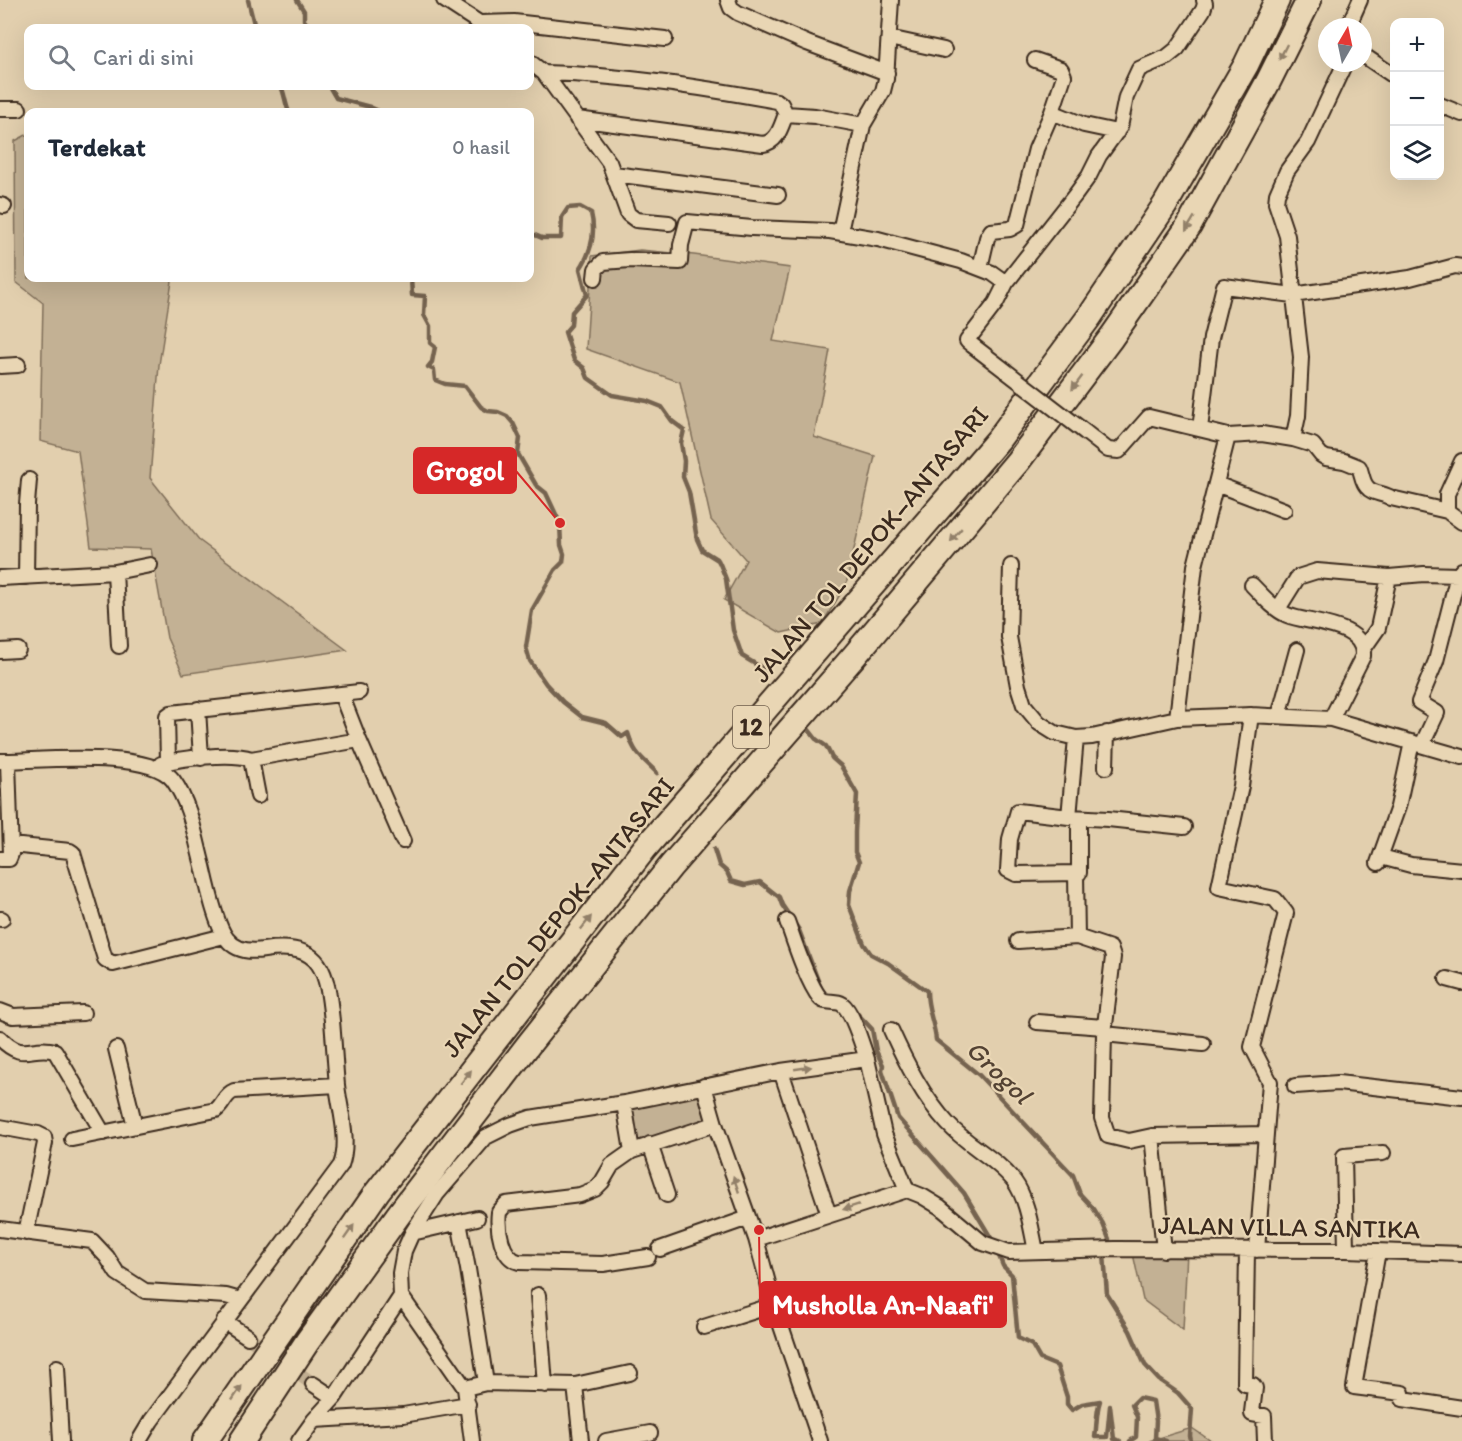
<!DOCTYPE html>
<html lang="id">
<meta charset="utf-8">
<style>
:root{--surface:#fff;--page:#f6f6f7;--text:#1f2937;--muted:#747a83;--line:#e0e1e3}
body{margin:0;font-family:Itim,sans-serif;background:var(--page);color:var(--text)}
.controls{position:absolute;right:18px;top:18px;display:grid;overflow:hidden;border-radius:12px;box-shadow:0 6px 24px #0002}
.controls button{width:54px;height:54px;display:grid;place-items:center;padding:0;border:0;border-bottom:2px solid var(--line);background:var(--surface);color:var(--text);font:30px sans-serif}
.compass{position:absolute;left:1318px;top:18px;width:54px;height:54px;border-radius:50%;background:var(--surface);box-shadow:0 6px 24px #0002;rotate:9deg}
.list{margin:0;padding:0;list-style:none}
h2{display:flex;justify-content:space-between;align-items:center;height:78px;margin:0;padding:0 24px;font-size:26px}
h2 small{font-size:20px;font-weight:400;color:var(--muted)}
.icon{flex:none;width:33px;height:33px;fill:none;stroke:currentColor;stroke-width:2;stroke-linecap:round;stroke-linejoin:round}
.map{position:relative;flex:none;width:1462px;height:1441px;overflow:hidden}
.search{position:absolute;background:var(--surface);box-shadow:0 6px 24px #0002;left:24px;top:24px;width:510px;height:66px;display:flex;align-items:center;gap:15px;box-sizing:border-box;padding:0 21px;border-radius:12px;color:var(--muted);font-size:22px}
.panel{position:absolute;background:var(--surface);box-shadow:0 6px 24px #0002;left:24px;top:108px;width:510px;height:174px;border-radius:12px}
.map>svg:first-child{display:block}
.green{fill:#c3b194;stroke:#7f6e59;stroke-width:1.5}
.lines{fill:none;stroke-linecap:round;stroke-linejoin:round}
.stream{stroke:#756350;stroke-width:4.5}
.street-tunnel{stroke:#c1ae91;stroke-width:14;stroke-dasharray:14 7;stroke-linecap:butt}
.street-casing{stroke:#3b2a1e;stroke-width:18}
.highway-casing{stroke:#3b2a1e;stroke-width:28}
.street{stroke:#e9d6b4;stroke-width:14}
.highway{stroke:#e9d6b4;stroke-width:24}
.street-bridge-casing{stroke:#3b2a1e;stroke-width:18;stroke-linecap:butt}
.street-bridge{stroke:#e9d6b4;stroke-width:14}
.oneway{fill:#928069}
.labels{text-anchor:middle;stroke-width:4.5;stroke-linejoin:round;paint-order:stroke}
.shield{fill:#e9d6b4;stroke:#6f5e4b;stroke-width:1.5}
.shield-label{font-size:24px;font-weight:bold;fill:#3b2a1e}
.street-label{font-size:26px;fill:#3b2a1e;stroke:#e9d6b4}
.water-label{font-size:27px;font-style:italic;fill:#534233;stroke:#e9d6b4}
.leader{fill:none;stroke:#d62828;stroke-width:2}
.callout-dot{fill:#d62828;stroke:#e9d6b4;stroke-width:2}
.callout{fill:#d62828;stroke:#d62828;stroke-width:2}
.callout-label{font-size:27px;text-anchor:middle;font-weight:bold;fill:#fff}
</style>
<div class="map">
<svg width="1462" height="1441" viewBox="0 0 1462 1441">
<rect width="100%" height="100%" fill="#e2cfae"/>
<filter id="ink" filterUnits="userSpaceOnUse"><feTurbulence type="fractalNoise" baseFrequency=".0167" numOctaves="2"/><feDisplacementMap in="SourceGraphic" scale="12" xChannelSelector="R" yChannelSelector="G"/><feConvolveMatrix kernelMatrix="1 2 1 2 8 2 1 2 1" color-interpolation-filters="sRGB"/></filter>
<g filter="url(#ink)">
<path class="green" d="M 28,134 L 28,278 L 168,278 L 172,281 L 159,365 L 150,478 L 200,541 L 347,650 L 183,674 L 167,638 L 151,549 L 91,547 L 78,451 L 40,441 L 43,303 L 16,282 L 15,141 Z
M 640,250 L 694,255 L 790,268 L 773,341 L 830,350 L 814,437 L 875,456 L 846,585 L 822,624 L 781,633 L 724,600 L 746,560 L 711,520 L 680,382 L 586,349 L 592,256 Z
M 703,1087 L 716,1124 L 632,1149 L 627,1103 Z
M 1132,1249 L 1187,1252 L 1183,1330 L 1143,1300 Z
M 1192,1428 L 1211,1441 L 1149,1441 Z"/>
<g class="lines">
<path class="stream" d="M 248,0 L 255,28
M 297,0 L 304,11 L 304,20 L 310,28
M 281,86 C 285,95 285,103 289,112
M 329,86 L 336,98 L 370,107 L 381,112
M 530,233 L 542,238 L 561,238 L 562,217 L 568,208 L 580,207 L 591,213 C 596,233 592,251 580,269 L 587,295 L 572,312 L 571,325 L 565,332 L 574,360 L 584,368 L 588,378 L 612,395 L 647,401 L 662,407 L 672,421 L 684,430 L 681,443 L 684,461 L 683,477 L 689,492 L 697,539 L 702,550 L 718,560 L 720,564 L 726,579 L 733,630 L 742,656 L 767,671
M 411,278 L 412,295 L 425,296 L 424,315 L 430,326 L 430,343 L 435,347 L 432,362 L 428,367 L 434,370 L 435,380 L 445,384 L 465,386 L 481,407 L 488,411 L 498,412 L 507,416 L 513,423 L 520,438 L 518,454 L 536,485 L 546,493 L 560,523 L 561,545 L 564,554 L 563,562 L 555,570 L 532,610 L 526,647 L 530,661 L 546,684 L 563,702 L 582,717 L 606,723 L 622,737 L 628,733 C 635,756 642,757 657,773
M 809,730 L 816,739 L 826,746 L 832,758 L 841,766 L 857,794 L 855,832 L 855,852 L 859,862 L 850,891 L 849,905 L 864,944 L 871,954 L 888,963 L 927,991 C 927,1010 934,1021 936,1040 L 979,1075 L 1073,1175 L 1080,1194 L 1094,1209 L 1103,1224 L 1109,1239 L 1104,1254 L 1107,1294 L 1130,1331 L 1145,1365 L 1159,1380 L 1178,1393 L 1192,1409 L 1190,1436 L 1191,1441
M 714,849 L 719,865 L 727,872 L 731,881 L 745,885 L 760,882 L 779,897 L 782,905 L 799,930 L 823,994
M 853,1009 L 872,1029 L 876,1051 L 883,1065 L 882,1070 L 898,1118 L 964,1193 L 994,1243
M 997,1251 L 1003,1266 L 1012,1275 L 1018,1338 L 1032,1345 L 1040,1359 L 1057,1366 L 1067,1397 L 1067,1404 L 1072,1410 L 1082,1404 L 1100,1401 C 1096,1412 1097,1425 1095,1437 L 1107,1437 L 1110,1406 L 1114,1439 L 1120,1441
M 1130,1441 L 1136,1437 L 1137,1417 L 1132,1405 L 1139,1398 L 1153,1401 L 1156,1421 L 1155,1438 L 1166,1441"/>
<path class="street-tunnel" d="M 248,1337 L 313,1384"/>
<g class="street-casing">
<path id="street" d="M 444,0 L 487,28
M 728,0 L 731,8 L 738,13 L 807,43 L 887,73
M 481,23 L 514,22 L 665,39
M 1348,27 L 1360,0
M 889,38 L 944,50
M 1363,55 L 1394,76
M 530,62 L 544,73 L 609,162 L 628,214 L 636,220 L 669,223
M 544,73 C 622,75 700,87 777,101 L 781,104 L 786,114
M 1440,105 L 1462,114
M 0,109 L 19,109
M 1052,112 L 1084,125 L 1117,132
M 577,119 L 763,144 C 778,142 781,126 786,114 L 815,116 L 863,125
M 614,174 L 778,195
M 0,205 L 4,206
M 840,232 L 863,125 L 883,91 L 886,79 L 891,0
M 980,268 L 987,238 L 991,231 L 1010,229 L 1017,225 L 1036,149 L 1052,112 L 1064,76 L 1061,69 L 1035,60
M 595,278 L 596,269 L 603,262 L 630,260 L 680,262 L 681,245 L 687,222 L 752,228 L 830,231 L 878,239 L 961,261 L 992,273 L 1006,283 L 996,303 L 967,341 L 972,345
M 1006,283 L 1076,194 L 1089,176 L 1099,156 L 1120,127 L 1126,97 L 1139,69 L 1167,57 L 1177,49 L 1203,10 L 1205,4 L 1204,0
M 0,366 L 18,365
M 1200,429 L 1211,338 L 1224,286 L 1293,295 L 1410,278 L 1455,266 L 1462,267
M 1085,432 L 1108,450 L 1119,451 L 1149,417 L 1228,436 L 1262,434 L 1293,439 L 1298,416 L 1301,357 L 1287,236 L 1276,203 L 1277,194 L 1287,171 L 1308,142 L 1345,63
M 1293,439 L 1313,445 L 1321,455 L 1326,458 L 1344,461 L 1359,467 C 1362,473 1362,482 1367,487 C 1372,494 1384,493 1391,498 L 1447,511
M 1462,461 L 1447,494 L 1447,511 L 1462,522
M 1216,484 L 1284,510
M 1011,566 L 1009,637 L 1018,686 L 1024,705 L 1039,723 L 1055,733 L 1076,738 L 1092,737 L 1177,718 L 1251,715 L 1331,719 L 1462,757
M 115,572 L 119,646
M 26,577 L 27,504 L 29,480
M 0,578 L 115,572 L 150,565
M 1252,585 C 1262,595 1273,609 1287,615 C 1309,624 1365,623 1363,656 L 1331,719
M 1278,609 L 1298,577 L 1317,571 L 1389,577 L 1424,574 L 1458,575
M 1364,648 L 1378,628 L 1389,577
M 0,651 L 18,650
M 198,709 L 201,758
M 1251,715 L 1241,786 L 1219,887 L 1275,899 L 1286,913 L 1252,1047 L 1270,1082 L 1257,1250
M 1279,716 L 1297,650
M 1177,718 L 1195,566 L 1228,436
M 1076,738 L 1069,817 L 1018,811 L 1010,839 L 1008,870 L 1016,874 L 1079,873 L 1079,818
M 359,740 L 403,841
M 1422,745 L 1437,713 L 1419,702 L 1436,661 L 1458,575 L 1462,570
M 251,759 L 359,740 L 341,694
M 0,761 C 38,761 149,749 173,780 C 191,805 195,837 203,866 C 207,884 216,926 227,939 C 236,951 251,952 264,950 C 324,941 327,974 332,1021 C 334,1043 335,1064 337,1085
M 168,762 L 167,716 L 171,713 L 359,692
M 161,764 C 180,758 232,752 251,759 L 258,796
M 1106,767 L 1107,733
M 1071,817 L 1108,819 L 1184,827
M 11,845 L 70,851 L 73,853 L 105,959 L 113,964 L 224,936
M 1381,857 L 1411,865 L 1462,870
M 0,859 L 9,859 L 11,854 L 8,761
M 1378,863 L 1398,807 L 1412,742
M 1076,874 L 1077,937
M 0,919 L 2,919
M 787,921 C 794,941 807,982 820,998 C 825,1004 835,1000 842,1004 C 853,1012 862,1045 867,1059
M 1018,941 L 1077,937 L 1110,948 L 1113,957 L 1104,1034 L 1102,1118 L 1108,1136 L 1129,1141 L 1152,1136
M 1447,979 L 1462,983
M 0,1011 L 13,1016 L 83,1013
M 1037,1022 L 1104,1027
M 891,1030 C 906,1063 923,1097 948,1124 C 968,1146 996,1158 1014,1181 C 1028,1200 1031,1229 1036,1251
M 1104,1034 L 1203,1044
M 0,1038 C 24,1063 31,1044 55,1051 L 103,1133
M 116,1049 L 135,1126
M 781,1071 L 829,1215
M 704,1086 L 715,1124 L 756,1239 L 774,1305 L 820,1441
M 1295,1086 L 1338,1083 L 1462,1097
M 624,1103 L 632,1151 L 715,1124
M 0,1127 L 38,1134 L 44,1137 L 45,1143 L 26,1233
M 72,1139 L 216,1110 C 224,1104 224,1095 234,1091 L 337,1085 C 340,1111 350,1141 341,1165 L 151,1421 L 139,1441
M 650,1144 L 667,1195
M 632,1151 L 612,1165 L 602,1182 L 595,1189 L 580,1195 L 506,1204 L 499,1212 C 497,1228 501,1258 519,1262 L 603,1264 L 648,1257
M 459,1222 L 468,1269 L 486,1383
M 0,1229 L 92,1241 L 107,1257 L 117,1273 L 145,1291 L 226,1296 L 240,1300
M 412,1233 L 477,1218
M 756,1239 L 907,1190 L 922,1196 L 940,1207 L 983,1243 L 1009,1252 L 1115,1249 L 1346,1250 L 1462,1254
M 660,1249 L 748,1218
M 1164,1250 L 1152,1136 L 1266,1134
M 1247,1250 L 1245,1384 L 1253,1385 L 1255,1388 L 1252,1412 L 1252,1414 L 1264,1416 L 1265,1441
M 1346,1250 L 1344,1156 L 1383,1153
M 1378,1251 L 1354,1387 L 1402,1393 L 1403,1399 L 1462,1408
M 538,1295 L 545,1385
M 224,1321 L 248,1337
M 704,1327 L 774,1305
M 57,1367 L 61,1441
M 313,1384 L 334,1398
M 575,1385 L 581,1441
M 465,1388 L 486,1383 L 575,1385 L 630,1373
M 314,1420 L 403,1415 L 468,1404
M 299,1441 L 314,1420 L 334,1398 L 401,1296
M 472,1441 L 465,1388 L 401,1296 L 400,1273 L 404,1251 L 412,1233 L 437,1194 L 486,1137 L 510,1125 L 530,1118 L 624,1103 L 781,1071 L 867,1059 L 884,1134 L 907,1190
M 606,1441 L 650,1433"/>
</g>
<g class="highway-casing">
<path id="highway" d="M 205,1441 L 377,1192 L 645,848 L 998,440 L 1090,316 L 1165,205 L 1246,65 L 1277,0
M 242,1441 L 307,1342 L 399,1214 L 529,1044 L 671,866 L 855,655 L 1018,461 L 1111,338 L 1189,226 L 1268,82 L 1309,0"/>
</g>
<use href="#street" class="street"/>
<use href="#highway" class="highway"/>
<g class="street-bridge-casing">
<path id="street-bridge" d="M 972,345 L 1085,432"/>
</g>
<use href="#street-bridge" class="street-bridge"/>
</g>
<defs><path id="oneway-solid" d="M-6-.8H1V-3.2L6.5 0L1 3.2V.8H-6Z" transform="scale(1.5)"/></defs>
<g class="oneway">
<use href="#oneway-solid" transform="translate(1283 52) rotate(117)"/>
<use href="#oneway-solid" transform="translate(1190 224) rotate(121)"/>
<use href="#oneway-solid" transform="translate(1077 383) rotate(127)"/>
<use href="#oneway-solid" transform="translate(956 535) rotate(130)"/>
<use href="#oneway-solid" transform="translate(586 923) rotate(-52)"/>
<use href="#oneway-solid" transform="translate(803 1068) rotate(-8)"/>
<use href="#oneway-solid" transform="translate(466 1077) rotate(-52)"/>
<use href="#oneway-solid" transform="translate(736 1184) rotate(-109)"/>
<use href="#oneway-solid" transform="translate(851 1207) rotate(162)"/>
<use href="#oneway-solid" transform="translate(349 1232) rotate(-55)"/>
<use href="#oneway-solid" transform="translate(237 1393) rotate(-56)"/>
</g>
</g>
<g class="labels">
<rect class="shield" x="733" y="706" width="36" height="42" rx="4.5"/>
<g class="shield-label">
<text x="751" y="735">12</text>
</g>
<g class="street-label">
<text transform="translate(870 544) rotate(-50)" y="9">JALAN TOL DEPOK–ANTASARI</text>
<text transform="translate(558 917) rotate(-51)" y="9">JALAN TOL DEPOK–ANTASARI</text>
<text transform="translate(1289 1227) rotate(1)" y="9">JALAN VILLA SANTIKA</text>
</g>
<g class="water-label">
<text transform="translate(999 1072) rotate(44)" y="9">Grogol</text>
</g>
</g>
<path class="leader" d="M560 523L516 471M759 1230L760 1304"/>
<g class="callout-dot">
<circle cx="560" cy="523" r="6"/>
<circle cx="759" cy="1230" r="6"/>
</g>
<g class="callout">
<rect x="414" y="448" width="102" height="45" rx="6"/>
<rect x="760" y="1282" width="246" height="45" rx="6"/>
</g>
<g class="callout-label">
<text x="465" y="480">Grogol</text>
<text x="883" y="1314">Musholla An-Naafi'</text>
</g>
</svg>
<div class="controls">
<button>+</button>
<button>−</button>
<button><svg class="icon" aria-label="layers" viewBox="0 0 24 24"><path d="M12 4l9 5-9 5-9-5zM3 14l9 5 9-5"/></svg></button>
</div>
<svg class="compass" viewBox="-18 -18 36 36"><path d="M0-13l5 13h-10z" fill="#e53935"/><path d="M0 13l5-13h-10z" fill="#747a83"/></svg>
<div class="search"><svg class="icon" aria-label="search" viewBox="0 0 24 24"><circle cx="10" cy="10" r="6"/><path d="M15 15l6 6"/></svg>Cari di sini</div>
<section class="panel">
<h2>Terdekat<small>0 hasil</small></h2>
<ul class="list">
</ul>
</section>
</div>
